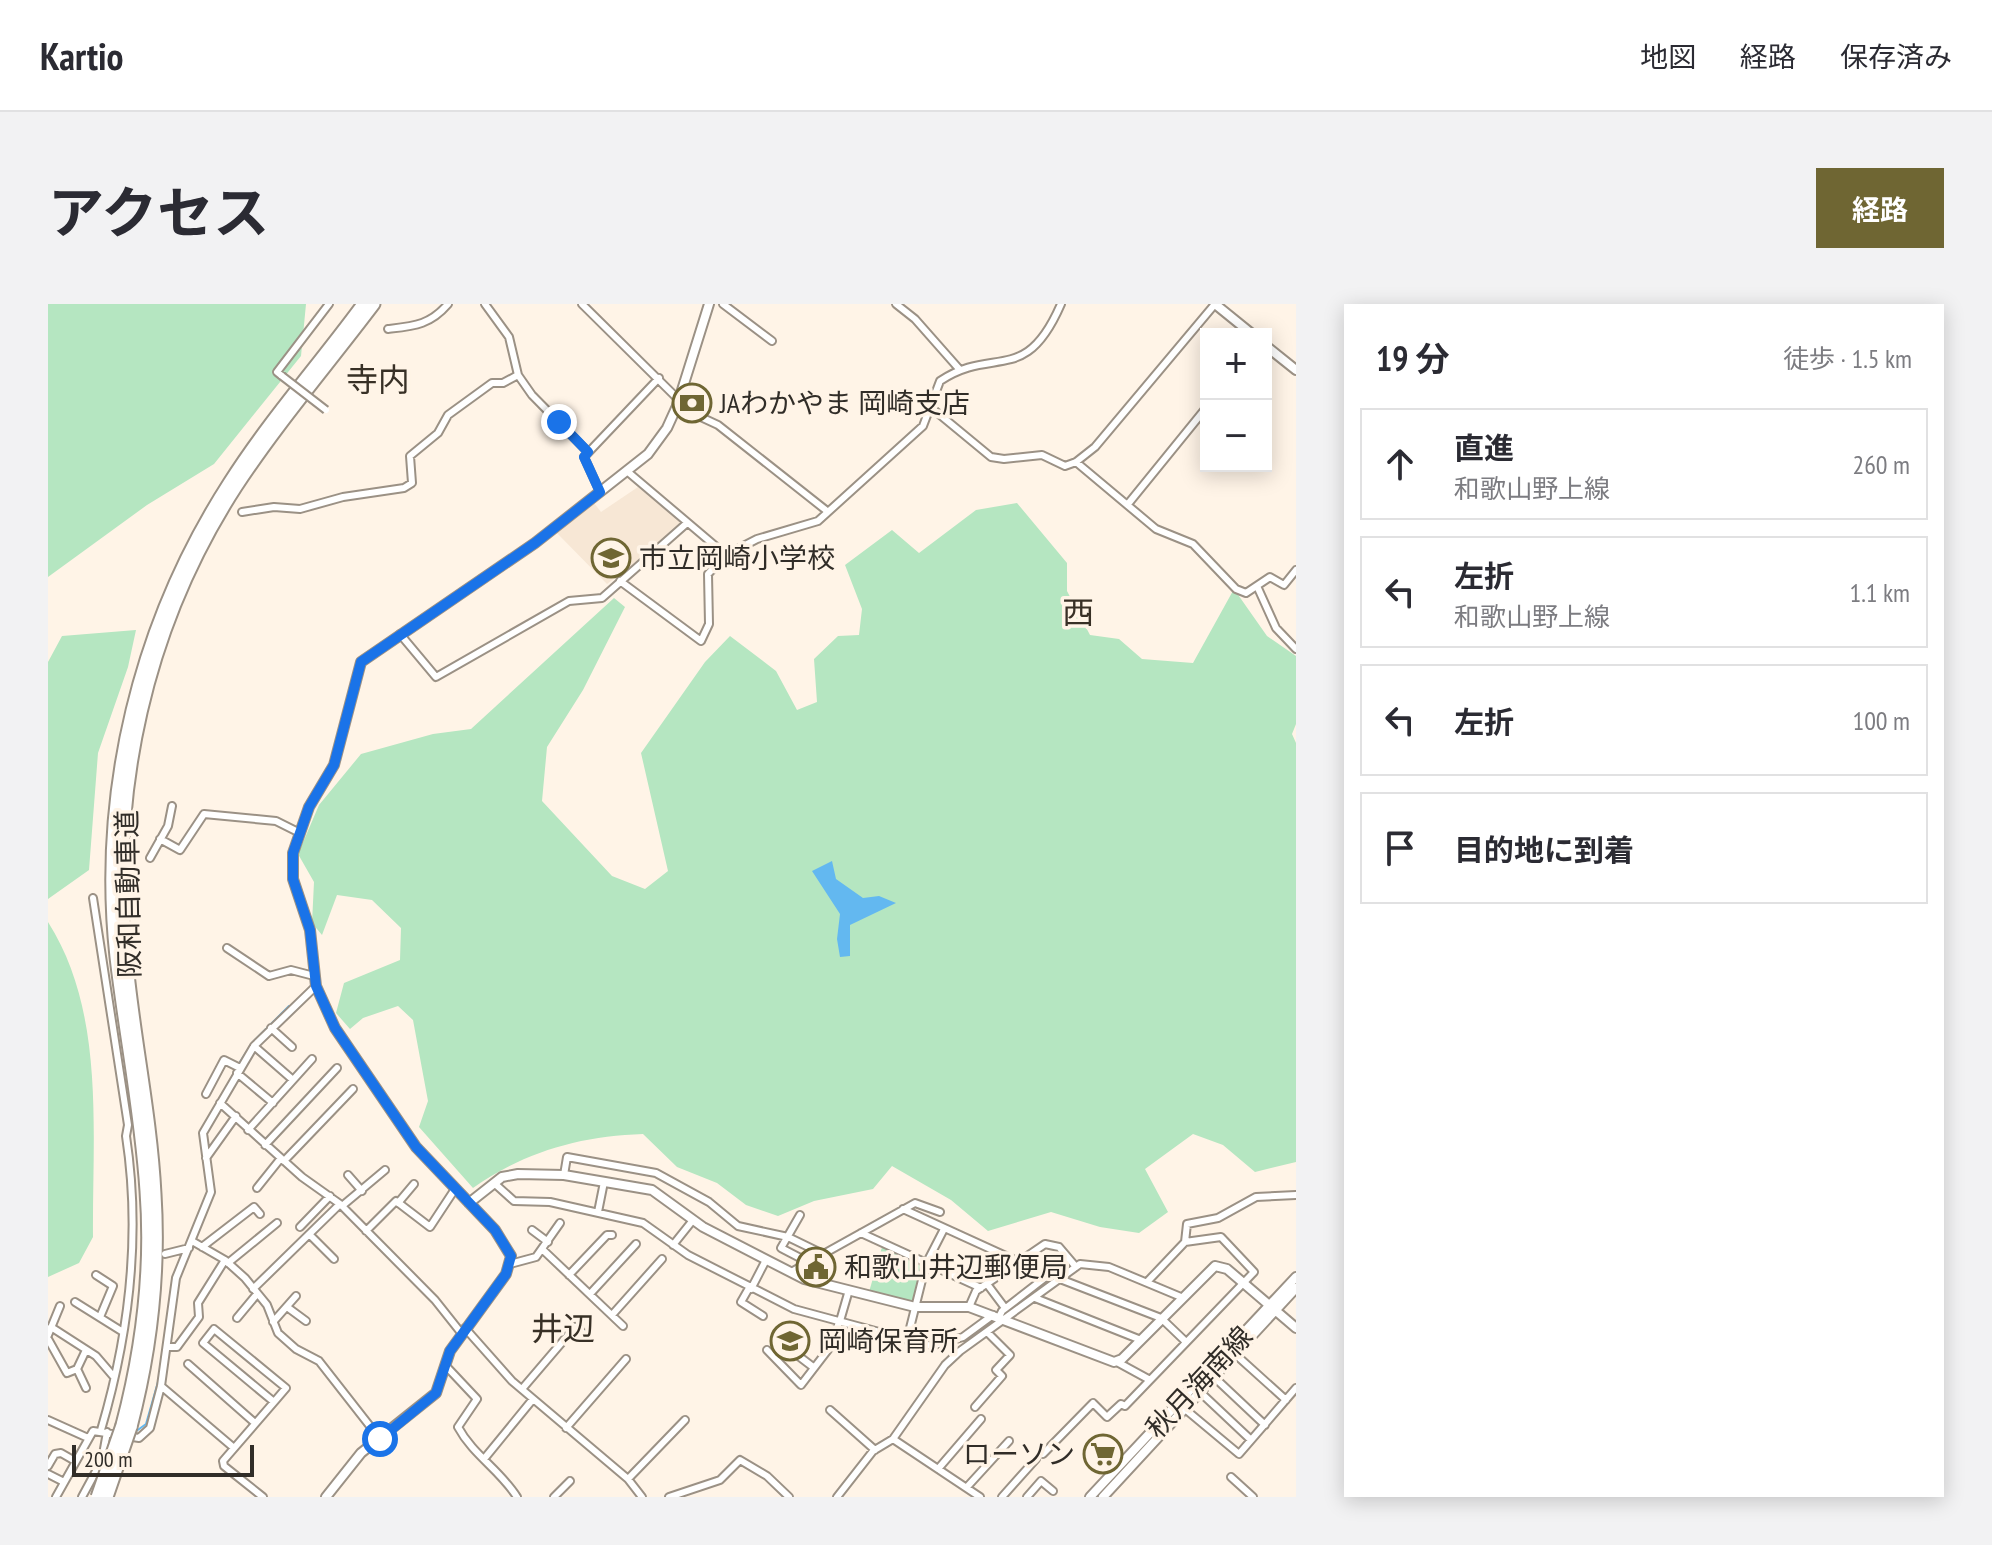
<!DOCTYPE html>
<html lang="ja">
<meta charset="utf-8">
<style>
:root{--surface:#fff;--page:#f2f2f3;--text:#2b2b33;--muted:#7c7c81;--line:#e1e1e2;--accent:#6f6633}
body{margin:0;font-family:"PT Sans Narrow","Noto Sans JP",sans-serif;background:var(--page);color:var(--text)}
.controls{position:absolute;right:24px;top:24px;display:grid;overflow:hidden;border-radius:0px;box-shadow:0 4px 20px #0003}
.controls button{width:72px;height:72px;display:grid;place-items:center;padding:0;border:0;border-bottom:2px solid var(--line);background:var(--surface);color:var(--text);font:40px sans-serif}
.scale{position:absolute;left:24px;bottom:20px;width:182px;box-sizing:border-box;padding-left:8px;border:4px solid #312d28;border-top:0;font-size:22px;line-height:28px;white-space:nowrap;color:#312d28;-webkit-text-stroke:6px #fff4e7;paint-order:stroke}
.stop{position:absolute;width:24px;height:24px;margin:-18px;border:6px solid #1a73e8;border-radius:50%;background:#fff}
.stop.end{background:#1a73e8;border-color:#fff;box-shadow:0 2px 8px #0008}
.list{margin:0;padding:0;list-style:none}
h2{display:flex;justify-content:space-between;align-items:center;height:104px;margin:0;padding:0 32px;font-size:34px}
h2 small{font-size:26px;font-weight:400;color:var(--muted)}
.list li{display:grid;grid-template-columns:52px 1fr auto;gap:24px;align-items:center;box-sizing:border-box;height:112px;margin:0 16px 16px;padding:0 16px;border:2px solid var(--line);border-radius:0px}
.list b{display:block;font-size:30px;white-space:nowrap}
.list p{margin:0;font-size:26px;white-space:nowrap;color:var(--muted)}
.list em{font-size:26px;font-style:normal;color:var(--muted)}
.icon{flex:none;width:44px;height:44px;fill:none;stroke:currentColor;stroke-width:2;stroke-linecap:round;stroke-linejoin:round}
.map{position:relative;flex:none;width:1248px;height:1193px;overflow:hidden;border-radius:0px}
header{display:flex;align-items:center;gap:48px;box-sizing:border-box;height:112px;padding:0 40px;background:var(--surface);border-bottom:2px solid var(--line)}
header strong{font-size:38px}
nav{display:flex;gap:44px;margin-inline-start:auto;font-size:28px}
.intro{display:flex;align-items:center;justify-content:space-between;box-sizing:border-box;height:192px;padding:0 48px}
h1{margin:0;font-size:56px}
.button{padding:20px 36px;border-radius:0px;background:var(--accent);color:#fff;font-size:28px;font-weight:700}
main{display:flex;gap:48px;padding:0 48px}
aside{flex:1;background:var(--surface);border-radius:0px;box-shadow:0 4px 20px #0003}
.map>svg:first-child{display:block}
.built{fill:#f7e7d5}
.green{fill:#b5e6c1}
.water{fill:#63b8f0}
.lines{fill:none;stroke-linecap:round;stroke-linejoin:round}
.stream{stroke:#63b8f0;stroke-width:2}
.street-casing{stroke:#9b9185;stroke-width:10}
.secondary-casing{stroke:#9b9185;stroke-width:12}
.highway-casing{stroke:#9b9185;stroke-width:15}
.street{stroke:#fff;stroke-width:6}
.secondary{stroke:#fff;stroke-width:8}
.highway{stroke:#fff;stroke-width:11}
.street-bridge-casing{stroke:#9b9185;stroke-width:10;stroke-linecap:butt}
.highway-bridge-casing{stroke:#9b9185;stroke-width:15;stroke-linecap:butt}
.street-bridge{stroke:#fff;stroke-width:6}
.highway-bridge{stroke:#fff;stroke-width:11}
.route{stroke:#1a73e8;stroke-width:10}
.labels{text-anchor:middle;stroke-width:7;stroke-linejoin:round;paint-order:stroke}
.poi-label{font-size:28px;fill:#312d28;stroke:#fff4e7;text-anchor:start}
.street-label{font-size:28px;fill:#312d28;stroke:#fff4e7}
.quarter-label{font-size:32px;fill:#383026;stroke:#fff4e7}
</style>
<header>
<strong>Kartio</strong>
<nav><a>地図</a><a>経路</a><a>保存済み</a></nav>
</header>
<div class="intro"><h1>アクセス</h1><a class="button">経路</a></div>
<main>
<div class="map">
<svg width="1248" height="1193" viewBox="0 0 1248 1193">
<rect width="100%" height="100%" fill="#fff4e7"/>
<path class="built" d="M 590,183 L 636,220 L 559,280 L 508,228 L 546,199 L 553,208 Z"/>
<path class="green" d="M 0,0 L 258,0 L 253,52 L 166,160 L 99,201 L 0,273 Z
M 969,199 L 1019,259 L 1019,287 L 1042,331 L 1071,335 L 1094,355 L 1145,359 L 1186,285 L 1219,332 L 1248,352 L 1248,420 L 1244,430 L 1248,439 L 1248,858 L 1207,868 L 1175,841 L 1145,830 L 1097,865 L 1120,908 L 1091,929 L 1052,923 L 1003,908 L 940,927 L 903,896 L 844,862 L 825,885 L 766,897 L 730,912 L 698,901 L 669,879 L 629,863 L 595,830 C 532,832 476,848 425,884 L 371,823 L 380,797 L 365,716 L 350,702 L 315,714 L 302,725 L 288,709 L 296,679 L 352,656 L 353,624 L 324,596 L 289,591 L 274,631 L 264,619 L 266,578 L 250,550 L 271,501 L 313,450 L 385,430 L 423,425 L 566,294 L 577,303 L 535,386 L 499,443 L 494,497 L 564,572 L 597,585 L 620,567 L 593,449 L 657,358 L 682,332 L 728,367 L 749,406 L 769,398 L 766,355 L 790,332 L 811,331 L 814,305 L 797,261 L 844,226 L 871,249 L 928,206 Z
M 88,326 L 80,363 L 50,449 L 41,566 L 0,595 L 0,358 L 14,332 Z
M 0,618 C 58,709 44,829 45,933 L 31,959 L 0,973 Z
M 834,943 L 875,961 L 866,998 L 821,988 Z"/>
<path class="water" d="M 784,557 L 788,575 L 815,594 L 831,592 L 848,599 L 802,621 L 802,652 L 792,653 L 789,635 L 792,610 L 764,567 Z"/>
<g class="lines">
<path class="stream" d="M 192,758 L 204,739 L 241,702
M 173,793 L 188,766
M 123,989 L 127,968
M 57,1127 L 69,1126
M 87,1128 L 98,1120 L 112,1071
M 33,1188 L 53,1152"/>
<g class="street-casing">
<path id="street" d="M 437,0 L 461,33 L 470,71 L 484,91 L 540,148
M 534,0 L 631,96
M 675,0 L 724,37
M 848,0 L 867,15 L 912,66
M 340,25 C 366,22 382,21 400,0
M 234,72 L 229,68 L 281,0
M 880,101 L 943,153 L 956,155 L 994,151 L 1017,162 L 1028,158 L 1047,143 L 1167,0
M 629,102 L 670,121 L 779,207
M 1028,158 L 1108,225 L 1145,240 L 1188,285 L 1198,289 L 1222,273 L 1236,281 L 1248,266
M 580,168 L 678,251
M 552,188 L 536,153 L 611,74
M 1080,200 L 1158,104
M 194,208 L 226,203 L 252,205 L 295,193 L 356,184 L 364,179 L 362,152 L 390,129 L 400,111 L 444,79 L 455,79 L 470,71
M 572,277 L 653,337 L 661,320 L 660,270 L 678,251 L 709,235 L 770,217 L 875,122 L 892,77 C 946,41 977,83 1013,0
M 1209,282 L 1228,324 L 1248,345
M 352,330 L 388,373 L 521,297 L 554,294 L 639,219
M 112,535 L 132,546 L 156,510 L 228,517 L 250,528
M 102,554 L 120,522 L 124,502
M 45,594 L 80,821 L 78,832 C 93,930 81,1031 53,1126
M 179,644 L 221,672 L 243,666 L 266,672
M 223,724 L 244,743
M 206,742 L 245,776
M 189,769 L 225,799
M 158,790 L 176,756 L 192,764
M 172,799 L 254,873 L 292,900 L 387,996 L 414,1030
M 200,826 L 264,755
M 217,841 L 289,764
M 158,854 L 188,812
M 236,857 L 305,785
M 300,871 L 314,887
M 516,871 L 519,853 L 608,869 L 661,898 L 690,922 L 740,933 L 775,950
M 446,879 L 466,897 L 502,898 L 595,919 L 640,951 L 746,1005 L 883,1042 L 915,1033 L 945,1011
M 209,884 L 233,854
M 350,899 L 366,880
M 294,902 L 337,866
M 855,905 L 971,958
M 550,908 L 556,878
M 752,911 L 733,944 L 760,958
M 252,923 L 282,892
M 484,926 L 500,938
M 318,927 L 348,897 L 382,923 L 407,885
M 813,929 L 933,984
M 262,931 L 286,955
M 144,937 L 177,956 L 197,974 L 219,1001 L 230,1029 L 248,1045 L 271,1057 L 332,1135
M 625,941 L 645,916
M 154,943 L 206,903 L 212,910
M 494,945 L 575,1022
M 117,950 L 141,944
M 180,959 L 229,919
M 462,960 L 488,953 L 512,919
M 743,968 L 867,899 L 892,908
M 48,971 L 65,982 L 52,1013
M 521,971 L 559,931 L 564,931
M 1012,975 L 1113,1014 L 1138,1038
M 1100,977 L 1137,938 L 1139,920 L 1170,914 L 1208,893 L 1248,891
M 939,980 L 957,1004
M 701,984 L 693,998 L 715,1012
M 205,985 L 292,900
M 703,985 L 718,956
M 542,990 L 588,940
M 987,994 L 1093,1036
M 27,998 L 75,1028
M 239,1003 L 258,1017
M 921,1003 L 928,987 L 997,940 L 1011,943 L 1028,963
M 564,1011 L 614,955
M 951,1013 L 954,1007 L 1021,955
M 189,1014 L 209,990
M 792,1017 L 801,986
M 225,1018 L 248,992
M 3,1023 L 48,1052 L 66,1073
M 417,1024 L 464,1077 L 580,1175 L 594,1193
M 0,1031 L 12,1002
M 0,1035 L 19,1069 L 29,1065 L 38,1084
M 753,1036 L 744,1047 L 765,1063
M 859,1036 L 878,960 L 896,925
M 120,1043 L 129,1043 L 151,1013 L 150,999 L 177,956
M 719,1046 L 753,1081 L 786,1038 L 791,1017
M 1187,1050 L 1238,1096
M 1069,1058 L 1102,1076
M 140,1060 L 207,1119
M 397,1061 L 429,1095 L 410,1123 C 425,1151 452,1166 469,1193
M 29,1065 L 38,1046
M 1166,1073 L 1217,1121
M 113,1082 L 186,1144
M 474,1085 L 527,1023 L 534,1028
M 1152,1088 L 1203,1136
M 927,1103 L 954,1072 L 948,1066 L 962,1051 L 939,1028
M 1137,1105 L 1191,1150 L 1248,1084
M 782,1106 L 827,1146
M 0,1116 L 40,1134
M 518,1124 L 578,1055
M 845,1135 L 932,1193
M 995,1150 L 1045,1099 L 1059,1113 L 1073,1100 L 1077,1102 L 1206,968 L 1173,933 L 1137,938
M 436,1155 L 485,1095
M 0,1162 L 7,1150 L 13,1149 L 27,1157
M 890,1165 L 933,1115
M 0,1170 L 16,1178
M 1183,1173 L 1205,1193
M 580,1175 L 637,1116
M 919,1183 L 961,1137
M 8,1193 L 45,1127 L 91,1134 L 102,1124 L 113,1082 L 128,974 L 163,888 L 155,829 L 206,742 L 268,682
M 34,1193 L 54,1156 L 59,1128
M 215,1193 L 176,1162 L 175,1157 L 226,1098 L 155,1039 L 166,1025 L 238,1084 L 226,1098
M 506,1193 L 522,1177
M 621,1193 L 672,1176 L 692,1156 L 719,1172 L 741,1193
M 789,1193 L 825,1147 L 845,1135 L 897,1061 L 912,1047 L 1032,960 L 1061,963 L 1133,993
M 954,1193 L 988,1155
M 979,1193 L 993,1177 L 1005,1187"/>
</g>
<g class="secondary-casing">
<path id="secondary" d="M 1167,0 L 1204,30
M 1218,42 L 1248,66
M 421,899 L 454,873 L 470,870 L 516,871 L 604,886 L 655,923 L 756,975 L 867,1003 L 921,1003 L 1066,1058 L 1074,1055 L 1167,962 L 1179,965 L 1248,1024
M 278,1193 L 313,1149 L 388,1089 L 402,1047 L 458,970 L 463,952 L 447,926 L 368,843 L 287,724 L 268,682 L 262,626 L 245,575 L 245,549 L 261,503 L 286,461 L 313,358 L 487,239 L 600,150 L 619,124 L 629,102 L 661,0
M 1042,1193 L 1248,973
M 1055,1193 L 1248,984"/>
</g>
<g class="highway-casing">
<path id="highway" d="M 74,1121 C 94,1045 104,966 98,887 C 93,809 77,731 68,653 C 50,488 91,319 181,179 C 221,116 271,60 315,0
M 83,1123 C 103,1047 112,969 107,890 C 103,810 85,730 78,650 C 62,487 98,322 188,183 C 230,119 280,61 326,0"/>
</g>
<use href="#street" class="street"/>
<use href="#secondary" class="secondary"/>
<use href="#highway" class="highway"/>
<g class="street-bridge-casing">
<path id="street-bridge" d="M 234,72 L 278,106"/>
</g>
<g class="highway-bridge-casing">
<path id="highway-bridge" d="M 49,1193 L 74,1121
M 59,1193 L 83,1123"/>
</g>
<use href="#street-bridge" class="street-bridge"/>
<use href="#highway-bridge" class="highway-bridge"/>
</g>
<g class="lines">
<path class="route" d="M 332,1135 L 388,1089 L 402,1047 L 458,970 L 463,952 L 447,926 L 368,843 L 287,724 L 268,682 L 262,626 L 245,575 L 245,549 L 261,503 L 286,461 L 313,358 L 487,239 L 552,188 L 536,153 L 540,148 L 511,118"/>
</g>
<defs>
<g id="bank-ring" transform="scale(2)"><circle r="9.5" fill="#fff4e7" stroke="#6f6633" stroke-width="1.5"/><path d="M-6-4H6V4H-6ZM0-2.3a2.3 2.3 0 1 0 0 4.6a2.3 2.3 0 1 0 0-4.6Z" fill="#6f6633"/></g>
<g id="school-ring" transform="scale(2)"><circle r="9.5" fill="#fff4e7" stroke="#6f6633" stroke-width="1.5"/><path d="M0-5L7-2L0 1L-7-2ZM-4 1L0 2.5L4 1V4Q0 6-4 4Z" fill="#6f6633"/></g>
<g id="civic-ring" transform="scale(2)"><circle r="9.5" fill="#fff4e7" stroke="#6f6633" stroke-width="1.5"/><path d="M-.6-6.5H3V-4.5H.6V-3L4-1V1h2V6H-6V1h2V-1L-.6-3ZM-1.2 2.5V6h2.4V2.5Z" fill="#6f6633"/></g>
<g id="supermarket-ring" transform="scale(2)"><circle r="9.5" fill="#fff4e7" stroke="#6f6633" stroke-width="1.5"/><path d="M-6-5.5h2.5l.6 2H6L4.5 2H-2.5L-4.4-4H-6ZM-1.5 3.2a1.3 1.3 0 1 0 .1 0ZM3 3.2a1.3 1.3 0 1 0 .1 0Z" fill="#6f6633"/></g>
</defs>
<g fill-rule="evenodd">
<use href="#bank-ring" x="644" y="99"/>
<use href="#school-ring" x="563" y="254"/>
<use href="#civic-ring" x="768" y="963"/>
<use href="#school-ring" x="742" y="1037"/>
<use href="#supermarket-ring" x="1055" y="1150"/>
</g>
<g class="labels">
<g class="poi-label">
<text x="672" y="109">JAわかやま 岡崎支店</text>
<text x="591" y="264">市立岡崎小学校</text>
<text x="796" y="973">和歌山井辺郵便局</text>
<text x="770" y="1047">岡崎保育所</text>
<text x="1027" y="1160" text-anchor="end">ローソン</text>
</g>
<g class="street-label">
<text transform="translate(80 590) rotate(-91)" y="10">阪和自動車道</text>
<text transform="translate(1151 1078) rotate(-47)" y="10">秋月海南線</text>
</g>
<g class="quarter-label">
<text x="330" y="87">寺内</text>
<text x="1030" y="320">西</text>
<text x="515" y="1036">井辺</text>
</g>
</g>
</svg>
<div class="controls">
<button>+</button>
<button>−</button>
</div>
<div class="scale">200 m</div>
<div class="stop" style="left:332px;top:1135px"></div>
<div class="stop end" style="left:511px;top:118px"></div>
</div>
<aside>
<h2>19 分<small>徒歩 · 1.5 km</small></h2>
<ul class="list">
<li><svg class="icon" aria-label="ahead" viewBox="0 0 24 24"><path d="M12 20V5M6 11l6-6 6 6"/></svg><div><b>直進</b><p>和歌山野上線</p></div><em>260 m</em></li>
<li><svg class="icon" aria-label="left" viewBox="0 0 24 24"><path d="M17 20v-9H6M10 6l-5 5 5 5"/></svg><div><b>左折</b><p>和歌山野上線</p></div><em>1.1 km</em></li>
<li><svg class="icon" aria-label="left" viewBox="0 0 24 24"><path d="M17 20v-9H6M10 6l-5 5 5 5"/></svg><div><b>左折</b></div><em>100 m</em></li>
<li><svg class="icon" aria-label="arrive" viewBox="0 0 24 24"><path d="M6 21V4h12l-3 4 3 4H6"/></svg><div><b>目的地に到着</b></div></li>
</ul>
</aside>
</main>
